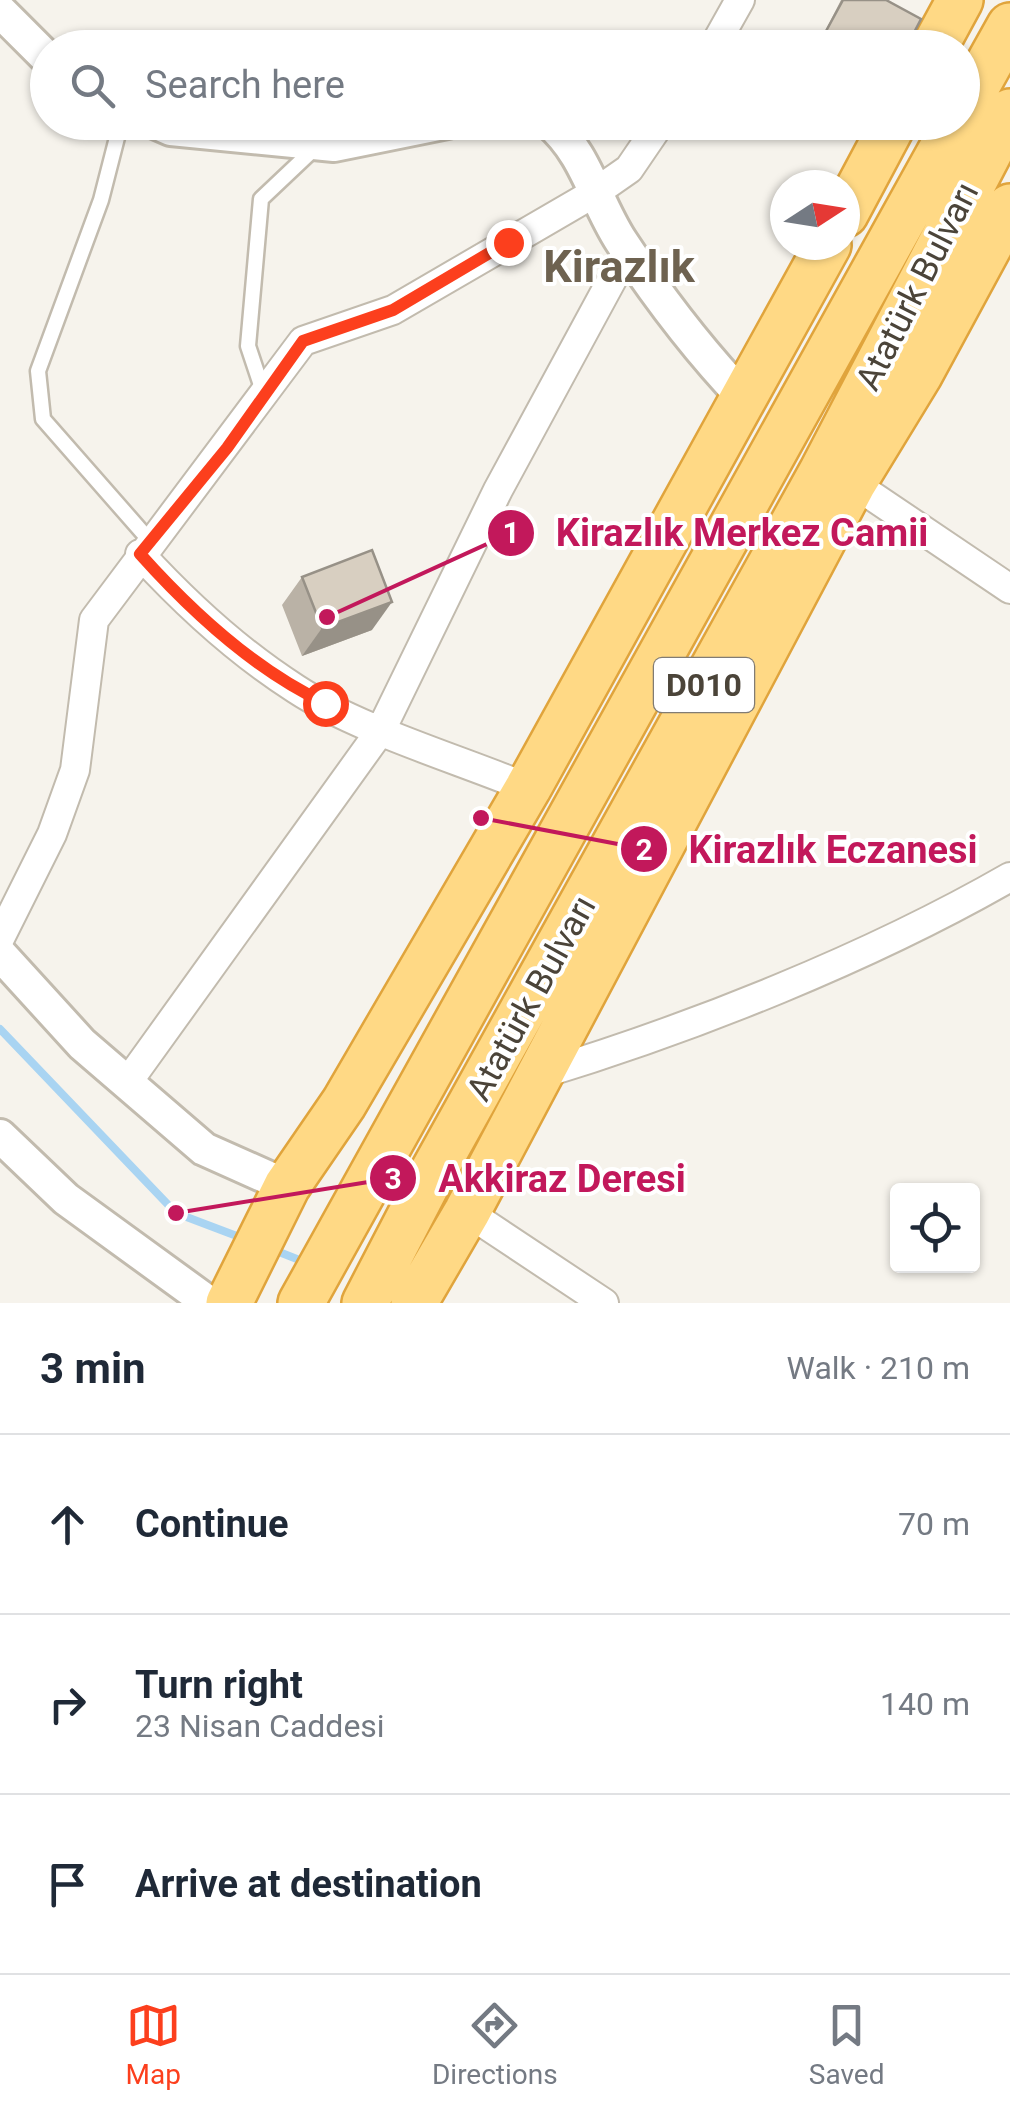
<!DOCTYPE html>
<meta charset="utf-8">
<style>
:root{--surface:#fff;--page:#f6f6f7;--text:#1f2937;--muted:#747a83;--line:#e0e1e3;--accent:#fc3f1d}
body{margin:0;font-family:Roboto,sans-serif;background:var(--page);color:var(--text)}
.controls{position:absolute;right:30px;bottom:30px;display:grid;overflow:hidden;border-radius:10px;box-shadow:0 2px 8px #0004}
.controls button{width:90px;height:90px;display:grid;place-items:center;padding:0;border:0;border-bottom:2px solid var(--line);background:var(--surface);color:var(--text);font:50px sans-serif}
.compass{position:absolute;left:770px;top:170px;width:90px;height:90px;border-radius:50%;background:var(--surface);box-shadow:0 2px 8px #0004;rotate:78deg}
.stop{position:absolute;width:30px;height:30px;margin:-22px;border:8px solid #fc3f1d;border-radius:50%;background:#fff}
.stop.end{background:#fc3f1d;border-color:#fff;box-shadow:0 2px 10px #0008}
.list{margin:0;padding:0;list-style:none}
h2{display:flex;justify-content:space-between;align-items:center;height:130px;margin:0;padding:0 40px;font-size:42px}
h2 small{font-size:32px;font-weight:400;color:var(--muted)}
.list li{display:grid;grid-template-columns:65px 1fr auto;gap:30px;align-items:center;box-sizing:border-box;height:180px;padding:0 40px;border-top:2px solid var(--line)}
.list b{display:block;font-size:38px;white-space:nowrap}
.list p{margin:0;font-size:32px;white-space:nowrap;color:var(--muted)}
.list em{font-size:32px;font-style:normal;color:var(--muted)}
.icon{flex:none;width:55px;height:55px;fill:none;stroke:currentColor;stroke-width:2;stroke-linecap:round;stroke-linejoin:round}
.map{position:relative;flex:none;width:1010px;height:1303px;overflow:hidden}
.search{position:absolute;background:var(--surface);box-shadow:0 2px 8px #0004;left:30px;right:30px;top:30px;height:110px;display:flex;align-items:center;gap:25px;box-sizing:border-box;padding:0 35px;border-radius:55px;color:var(--muted);font-size:38px}
.sheet{height:670px;background:var(--surface)}
nav{display:flex;justify-content:space-around;align-items:center;box-sizing:border-box;height:140px;border-top:2px solid var(--line);background:var(--surface);font-size:28px;color:var(--muted)}
nav a{display:grid;justify-items:center;gap:5px}
nav .on{color:var(--accent)}
.map>svg:first-child{display:block}
.lines{fill:none;stroke-linecap:round;stroke-linejoin:round}
.stream{stroke:#a9d4f2;stroke-width:8}
.service-casing{stroke:#c2bbae;stroke-width:19}
.minor-casing{stroke:#c2bbae;stroke-width:32}
.tertiary-casing{stroke:#c2bbae;stroke-width:38}
.trunk-casing{stroke:#e0a43c;stroke-width:50}
.service{stroke:#fff;stroke-width:14}
.minor{stroke:#fff;stroke-width:28}
.tertiary{stroke:#fff;stroke-width:32}
.trunk{stroke:#ffd985;stroke-width:45}
.wall{fill:#bab2a6}
.shaded-wall{fill:#979187}
.building{fill:#d8cfc1;stroke:#979187;stroke-width:2.5}
.route{stroke:#fc3f1d;stroke-width:12}
.labels{text-anchor:middle;stroke-width:8;stroke-linejoin:round;paint-order:stroke}
.shield{fill:#fff;stroke:#817c74;stroke-width:2.5}
.shield-label{font-size:32px;font-weight:bold;fill:#4b4439}
.street-label{font-size:35px;fill:#4b4439;stroke:#fff}
.district-label{font-size:45px;font-weight:bold;fill:#6e6250;stroke:#fff}
.leader{fill:none;stroke:#c2185b;stroke-width:4}
.callout-dot{fill:#c2185b;stroke:#fff;stroke-width:4}
.mark-label{font-size:30px;text-anchor:middle;font-weight:bold;fill:#fff}
.callout-label{font-size:38px;text-anchor:middle;font-weight:bold;fill:#c2185b;stroke:#fff;stroke-width:8;stroke-linejoin:round;paint-order:stroke}
</style>
<div class="map">
<svg width="1010" height="1303" viewBox="0 0 1010 1303">
<rect width="100%" height="100%" fill="#f6f3ec"/>
<g class="lines">
<path class="stream" d="M 0,1029 L 176,1213 L 242,1238
M 274,1250 L 307,1263"/>
<g class="service-casing">
<path id="service" d="M 121,122 L 101,200 L 38,371 L 43,419 L 150,541
M 264,394 L 248,346 L 261,199 L 316,147"/>
</g>
<g class="minor-casing">
<path id="minor" d="M 713,48 L 740,0
M 853,483 L 1010,589
M 140,554 C 186,604 238,652 296,689 C 357,729 458,759 528,788
M 0,938 L 52,834 L 75,770 L 94,620 L 303,341 L 393,310 L 596,192 L 629,169 L 661,122
M 538,1075 C 693,1028 869,958 1010,877
M 127,1083 L 381,730 L 498,490 L 628,250
M 467,1212 L 604,1303"/>
</g>
<g class="tertiary-casing">
<path id="tertiary" d="M 0,11 L 48,59
M 155,122 L 171,129 L 334,145 L 448,122
M 549,122 C 586,153 595,201 621,241 C 658,297 699,351 746,400
M 0,954 L 82,1044 L 204,1149 L 287,1186
M 0,1136 L 66,1199 L 209,1303"/>
</g>
<g class="trunk-casing">
<path id="trunk" d="M 934,48 L 960,0
M 962,112 L 1010,26
M 845,214 L 894,122
M 229,1303 L 287,1186 L 344,1103 L 528,788 L 828,245
M 301,1303 L 957,122
M 365,1303 L 433,1172 L 822,472 L 1010,112
M 414,1303 L 467,1212 L 853,483 L 919,375 L 1010,207"/>
</g>
<use href="#service" class="service"/>
<use href="#minor" class="minor"/>
<use href="#tertiary" class="tertiary"/>
<use href="#trunk" class="trunk"/>
</g>
<path class="wall" d="M 841,0 L 886,0 L 906,48 L 832,48 L 820,41 Z
M 302,577 L 372,630 L 302,656 L 282,605 Z"/>
<path class="shaded-wall" d="M 392,602 L 372,630 L 302,656 L 322,628 Z"/>
<path class="building" d="M 843,0 L 886,0 L 921,19 L 906,48 L 852,48 L 825,33 Z
M 372,550 L 392,602 L 322,628 L 302,577 Z"/>
<g class="lines">
<path class="route" d="M 325,703 C 255,670 191,611 140,554 L 227,448 L 303,341 L 393,310 L 508,242"/>
</g>
<g class="labels">
<rect class="shield" x="654" y="658" width="100" height="54" rx="8"/>
<g class="shield-label">
<text x="704" y="696">D010</text>
</g>
<g class="street-label">
<text transform="translate(917 286) rotate(-63)" y="12">Atatürk Bulvarı</text>
<text transform="translate(531 998) rotate(-61)" y="12">Atatürk Bulvarı</text>
</g>
<g class="district-label">
<text x="619" y="282">Kirazlık</text>
</g>
</g>
<path class="leader" d="M327 617L511 533M481 818L644 849M176 1213L393 1178"/>
<g class="callout-dot">
<circle cx="327" cy="617" r="10"/>
<circle cx="481" cy="818" r="10"/>
<circle cx="176" cy="1213" r="10"/>
<circle cx="511" cy="533" r="25"/>
<circle cx="644" cy="849" r="25"/>
<circle cx="393" cy="1178" r="25"/>
</g>
<g class="mark-label">
<text x="511" y="543">1</text>
<text x="644" y="860">2</text>
<text x="393" y="1189">3</text>
</g>
<g class="callout-label">
<text x="742" y="546">Kirazlık Merkez Camii</text>
<text x="833" y="863">Kirazlık Eczanesi</text>
<text x="562" y="1192">Akkiraz Deresi</text>
</g>
</svg>
<div class="controls">
<button><svg class="icon" aria-label="locate" viewBox="0 0 24 24"><circle cx="12" cy="12" r="6"/><path d="M12 2v4M12 18v4M2 12h4M18 12h4"/></svg></button>
</div>
<svg class="compass" viewBox="-18 -18 36 36"><path d="M0-13l5 13h-10z" fill="#e53935"/><path d="M0 13l5-13h-10z" fill="#747a83"/></svg>
<div class="stop" style="left:325px;top:703px"></div>
<div class="stop end" style="left:508px;top:242px"></div>
<div class="search"><svg class="icon" aria-label="search" viewBox="0 0 24 24"><circle cx="10" cy="10" r="6"/><path d="M15 15l6 6"/></svg>Search here</div>
</div>
<section class="sheet">
<h2>3 min<small>Walk · 210 m</small></h2>
<ul class="list">
<li><svg class="icon" aria-label="ahead" viewBox="0 0 24 24"><path d="M12 20V5M6 11l6-6 6 6"/></svg><div><b>Continue</b></div><em>70 m</em></li>
<li><svg class="icon" aria-label="right" viewBox="0 0 24 24"><path d="M7 20v-9h11M14 6l5 5-5 5"/></svg><div><b>Turn right</b><p>23 Nisan Caddesi</p></div><em>140 m</em></li>
<li><svg class="icon" aria-label="arrive" viewBox="0 0 24 24"><path d="M6 21V4h12l-3 4 3 4H6"/></svg><div><b>Arrive at destination</b></div></li>
</ul>
</section>
<nav>
<a class="on"><svg class="icon" aria-label="map" viewBox="0 0 24 24"><path d="M3 6l6-2 6 2 6-2v14l-6 2-6-2-6 2zM9 4v14M15 6v14"/></svg>Map</a>
<a><svg class="icon" aria-label="directions" viewBox="0 0 24 24"><path d="M12 3l9 9-9 9-9-9zM9 14v-3h6M13 9l2 2-2 2"/></svg>Directions</a>
<a><svg class="icon" aria-label="saved" viewBox="0 0 24 24"><path d="M7 4h10v16l-5-4-5 4z"/></svg>Saved</a>
</nav>
